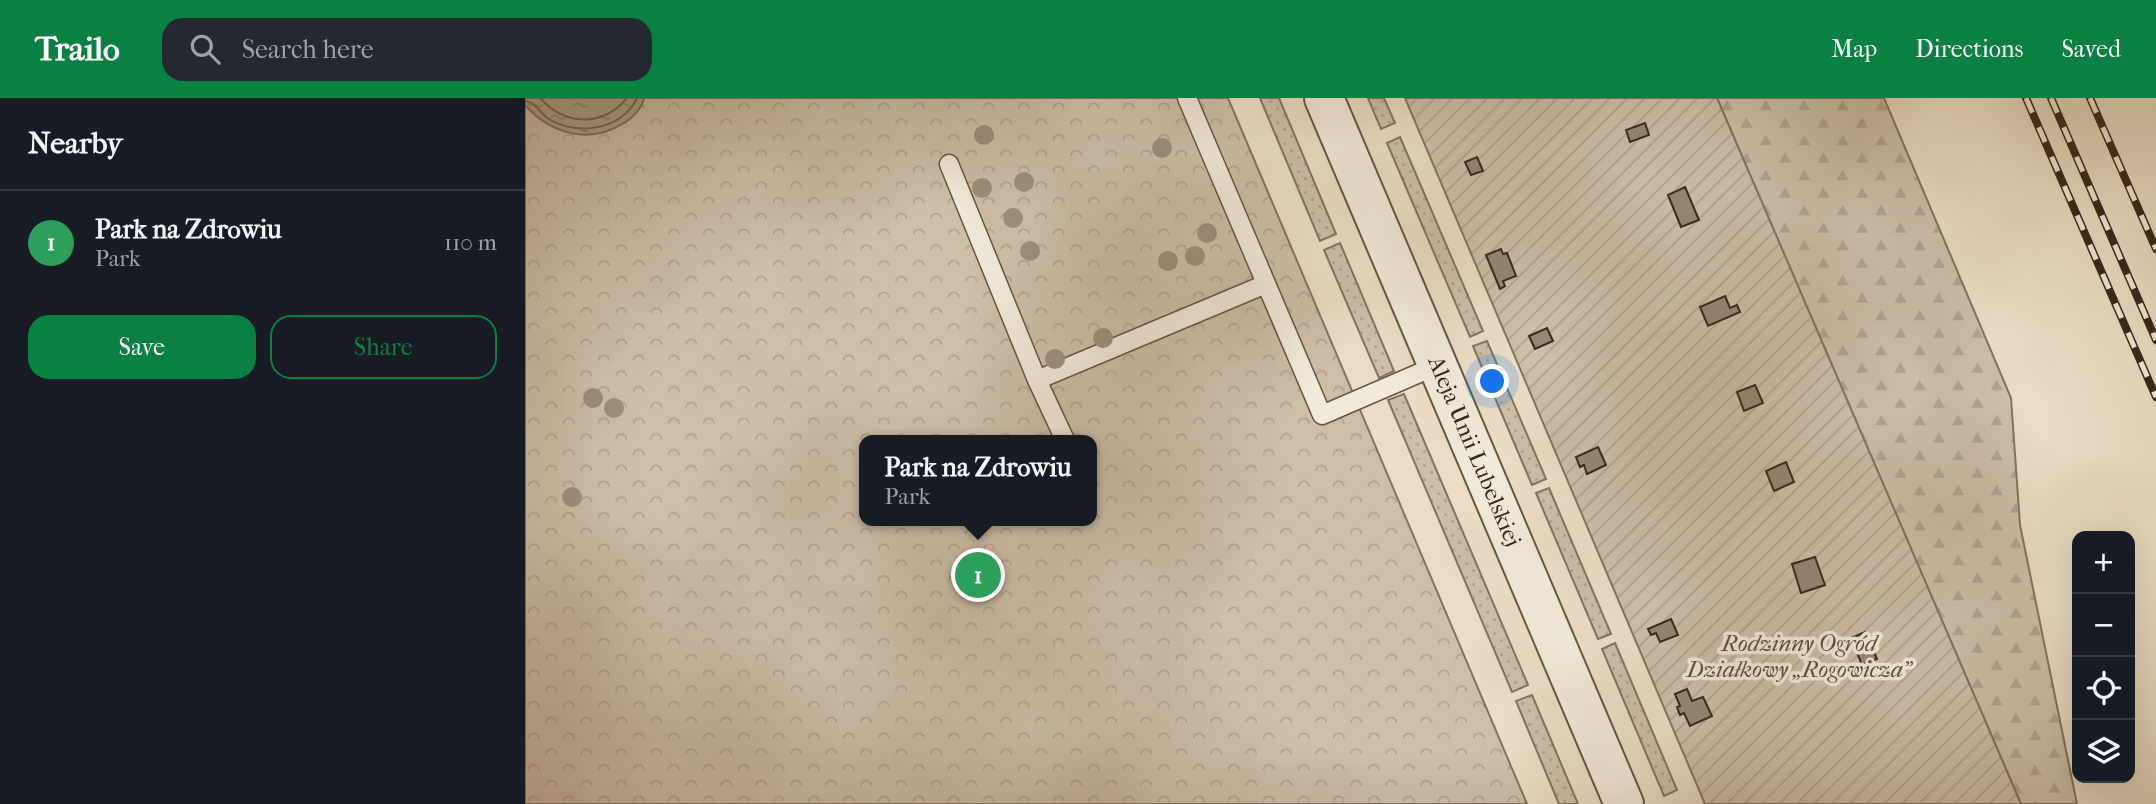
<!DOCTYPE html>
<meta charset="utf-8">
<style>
:root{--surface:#171b24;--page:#242831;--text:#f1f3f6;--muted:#9ea1a6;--line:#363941;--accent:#0b8043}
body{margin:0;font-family:"IM FELL French Canon",serif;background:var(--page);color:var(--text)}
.controls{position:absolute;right:21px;bottom:21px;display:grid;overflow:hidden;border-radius:14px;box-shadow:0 7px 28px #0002}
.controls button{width:63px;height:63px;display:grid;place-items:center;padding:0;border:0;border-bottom:2px solid var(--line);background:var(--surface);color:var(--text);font:35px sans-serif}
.you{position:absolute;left:968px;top:284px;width:24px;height:24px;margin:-18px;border:5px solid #fff;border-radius:50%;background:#1a73e8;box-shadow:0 0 0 10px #1a73e833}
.badge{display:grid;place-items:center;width:46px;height:46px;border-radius:50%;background:var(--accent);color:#fff;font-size:23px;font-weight:700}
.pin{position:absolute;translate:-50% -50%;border:4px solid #fff;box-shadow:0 2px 7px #0006}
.popup{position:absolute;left:334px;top:337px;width:238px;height:91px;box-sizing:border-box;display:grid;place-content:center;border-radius:14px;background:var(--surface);filter:drop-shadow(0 2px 5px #0005);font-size:23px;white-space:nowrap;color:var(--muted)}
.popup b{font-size:26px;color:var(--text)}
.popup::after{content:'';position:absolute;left:50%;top:100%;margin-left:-14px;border:14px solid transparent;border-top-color:var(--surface)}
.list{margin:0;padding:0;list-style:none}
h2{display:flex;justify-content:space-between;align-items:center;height:91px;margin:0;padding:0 28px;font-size:30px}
h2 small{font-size:23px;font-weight:400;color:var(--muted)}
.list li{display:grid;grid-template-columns:46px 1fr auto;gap:21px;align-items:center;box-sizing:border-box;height:105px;padding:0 28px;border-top:2px solid var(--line)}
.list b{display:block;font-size:26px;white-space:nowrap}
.list p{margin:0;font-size:23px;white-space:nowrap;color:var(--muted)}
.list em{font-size:23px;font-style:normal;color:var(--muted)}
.actions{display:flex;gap:14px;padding:21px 28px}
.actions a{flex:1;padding:16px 0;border:2px solid var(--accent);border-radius:21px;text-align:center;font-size:24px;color:var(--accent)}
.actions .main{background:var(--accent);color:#fff}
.icon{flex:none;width:38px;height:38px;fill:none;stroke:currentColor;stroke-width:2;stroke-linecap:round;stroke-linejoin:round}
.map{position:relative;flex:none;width:1631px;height:706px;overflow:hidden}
header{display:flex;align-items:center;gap:42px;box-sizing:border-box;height:98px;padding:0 35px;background:var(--accent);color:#fff}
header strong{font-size:33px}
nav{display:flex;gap:38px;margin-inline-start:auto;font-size:24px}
.search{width:490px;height:63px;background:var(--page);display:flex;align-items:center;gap:18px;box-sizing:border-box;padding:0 24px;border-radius:21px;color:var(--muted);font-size:26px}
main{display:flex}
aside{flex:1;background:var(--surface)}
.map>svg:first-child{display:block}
.grass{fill:url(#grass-dots);stroke:#827360;stroke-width:2}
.forest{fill:url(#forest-firs);stroke:#827360;stroke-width:2}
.park{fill:url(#park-crowns);stroke:#827360;stroke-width:2;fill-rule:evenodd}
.garden{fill:url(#garden-furrows);stroke:#827360;stroke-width:2}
.water{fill:url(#water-ripples);stroke:#7e6f5d;stroke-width:2}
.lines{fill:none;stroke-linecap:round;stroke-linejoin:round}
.shore{stroke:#726452;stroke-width:2}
.building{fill:#958672;stroke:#38281a;stroke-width:2}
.service-casing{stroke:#645544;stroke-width:21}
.tertiary-casing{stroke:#645544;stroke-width:42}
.service{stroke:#f1e9d9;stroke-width:18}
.tertiary{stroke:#f1e9d9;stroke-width:38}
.rail-casing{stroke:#38281a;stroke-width:8}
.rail{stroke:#f1e9d9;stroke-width:5;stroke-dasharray:16;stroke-linecap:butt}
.tree{fill:#9c8e7a}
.labels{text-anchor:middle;stroke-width:7;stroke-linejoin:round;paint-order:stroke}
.street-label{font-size:23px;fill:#38281a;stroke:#f1e9d9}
.park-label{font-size:23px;font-style:italic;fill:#5d4e3d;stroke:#f1e9d9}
</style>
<header>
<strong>Trailo</strong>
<div class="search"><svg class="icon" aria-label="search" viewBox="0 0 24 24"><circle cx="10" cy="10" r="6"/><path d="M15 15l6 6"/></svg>Search here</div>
<nav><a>Map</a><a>Directions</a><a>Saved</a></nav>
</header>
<main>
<aside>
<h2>Nearby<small></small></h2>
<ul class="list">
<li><span class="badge" style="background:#2e9e5b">1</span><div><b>Park na Zdrowiu</b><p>Park</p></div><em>110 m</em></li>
</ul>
<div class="actions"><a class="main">Save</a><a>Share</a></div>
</aside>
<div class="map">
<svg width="1631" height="706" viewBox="0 0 1631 706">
<defs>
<pattern id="grass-dots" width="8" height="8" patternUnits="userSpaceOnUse" patternTransform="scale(1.75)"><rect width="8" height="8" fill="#ccbea7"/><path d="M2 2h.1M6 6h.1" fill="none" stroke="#b0a38f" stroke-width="1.8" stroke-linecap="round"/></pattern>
<pattern id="forest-firs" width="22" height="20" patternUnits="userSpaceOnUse" patternTransform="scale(1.75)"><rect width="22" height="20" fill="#ccbea7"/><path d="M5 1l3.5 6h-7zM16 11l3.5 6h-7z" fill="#b0a38f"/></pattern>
<pattern id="park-crowns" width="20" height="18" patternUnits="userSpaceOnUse" patternTransform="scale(1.75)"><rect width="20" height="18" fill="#ccbea7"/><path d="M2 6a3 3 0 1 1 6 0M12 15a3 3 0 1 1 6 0" fill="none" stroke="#b0a38f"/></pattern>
<pattern id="garden-furrows" width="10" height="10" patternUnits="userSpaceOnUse" patternTransform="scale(1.75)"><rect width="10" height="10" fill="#ccbea7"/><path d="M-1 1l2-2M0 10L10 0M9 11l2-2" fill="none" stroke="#b0a38f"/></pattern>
<pattern id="water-ripples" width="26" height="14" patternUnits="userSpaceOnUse" patternTransform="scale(1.75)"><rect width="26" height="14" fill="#ad9f8a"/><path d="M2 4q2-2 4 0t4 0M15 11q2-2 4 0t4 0" fill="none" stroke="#8e8270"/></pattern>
</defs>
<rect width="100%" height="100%" fill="#eaddc4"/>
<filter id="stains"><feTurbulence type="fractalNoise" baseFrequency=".00286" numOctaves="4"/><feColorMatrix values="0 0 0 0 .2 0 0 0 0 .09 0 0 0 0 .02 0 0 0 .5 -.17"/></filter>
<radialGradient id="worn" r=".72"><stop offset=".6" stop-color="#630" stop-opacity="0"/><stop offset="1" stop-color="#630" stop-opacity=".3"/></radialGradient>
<path class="grass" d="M 735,0 L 754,0 L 811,136 L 795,143 Z
M 843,0 L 859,0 L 870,25 L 856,31 Z
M 875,39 L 958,233 L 945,239 L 862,45 Z
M 815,145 L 869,273 L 854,280 L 799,152 Z
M 962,243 L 1021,381 L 1007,387 L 948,248 Z
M 879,296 L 1003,587 L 987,594 L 863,302 Z
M 1024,390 L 1086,536 L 1073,541 L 1011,395 Z
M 1090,545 L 1152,692 L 1139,698 L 1077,551 Z
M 1007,597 L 1053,706 L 1034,706 L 991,603 Z"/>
<path class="forest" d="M 1192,0 L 1359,0 L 1486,300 L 1495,427 L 1552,706 L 1496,706 Z"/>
<path class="park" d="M 0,0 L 703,0 L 1002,706 L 0,706 ZM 339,342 L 567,342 L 567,423 L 339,423 Z"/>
<path class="garden" d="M 880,0 L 1192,0 L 1496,706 L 1180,706 Z"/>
<path class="water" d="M 0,0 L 119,0 C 117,10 108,20 99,25 C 64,47 26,36 0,7 Z"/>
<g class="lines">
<path class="shore" d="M 15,0 C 40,28 78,29 102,0
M 0,3 C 10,4 14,13 21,19 C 49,39 97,33 112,0"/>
</g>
<path class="building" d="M 1120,25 L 1124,37 L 1105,44 L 1101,32 Z
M 952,59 L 958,73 L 946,77 L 940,64 Z
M 1160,89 L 1174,122 L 1156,129 L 1143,97 Z
M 976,151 L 978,156 L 982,155 L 991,178 L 978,183 L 980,188 L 975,191 L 961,157 Z
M 1200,198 L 1205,210 L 1212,207 L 1215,214 L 1183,228 L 1175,209 Z
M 1022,230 L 1028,243 L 1010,251 L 1004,238 Z
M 1230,287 L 1238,305 L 1219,313 L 1212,294 Z
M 1073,349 L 1081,367 L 1062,376 L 1059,367 L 1055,369 L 1051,359 Z
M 1261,364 L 1269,384 L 1249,393 L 1241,373 Z
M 1290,459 L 1300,487 L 1276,495 L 1267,466 Z
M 1146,521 L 1153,537 L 1135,544 L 1131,535 L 1126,537 L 1123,531 Z
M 1340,534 L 1352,561 L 1337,567 L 1326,540 Z
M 1162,591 L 1167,603 L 1178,599 L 1187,618 L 1165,628 L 1159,615 L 1155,617 L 1152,609 L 1155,608 L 1150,596 Z"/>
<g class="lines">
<g class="service-casing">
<path id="service" d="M 662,0 L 797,317 L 913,267
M 424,66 L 512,282 L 741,186
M 512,282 L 540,342"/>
</g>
<g class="tertiary-casing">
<path id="tertiary" d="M 799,0 L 1099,706"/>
</g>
<use href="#service" class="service"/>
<use href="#tertiary" class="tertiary"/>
<g class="rail-casing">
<path id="rail" d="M 1501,0 L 1631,299
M 1526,0 L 1631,242
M 1565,0 L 1631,151"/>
</g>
<use href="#rail" class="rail"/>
</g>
<g class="tree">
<circle cx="459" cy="37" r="10"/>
<circle cx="637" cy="50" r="10"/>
<circle cx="499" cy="84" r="10"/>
<circle cx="457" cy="90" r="10"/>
<circle cx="488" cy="120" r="10"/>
<circle cx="682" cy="135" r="10"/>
<circle cx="505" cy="153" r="10"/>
<circle cx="670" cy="158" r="10"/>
<circle cx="643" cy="163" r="10"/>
<circle cx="578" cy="240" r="10"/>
<circle cx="530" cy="261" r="10"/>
<circle cx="68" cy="300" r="10"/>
<circle cx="89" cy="310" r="10"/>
<circle cx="47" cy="399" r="10"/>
</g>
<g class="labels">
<g class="street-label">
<text transform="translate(950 353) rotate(67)" y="8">Aleja Unii Lubelskiej</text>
</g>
<g class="park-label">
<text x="1274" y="553">Rodzinny Ogród<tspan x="1274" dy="26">Działkowy „Rogowicza”</tspan></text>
</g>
</g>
<rect width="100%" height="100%" filter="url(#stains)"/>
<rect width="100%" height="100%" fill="url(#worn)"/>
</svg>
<div class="controls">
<button>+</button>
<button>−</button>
<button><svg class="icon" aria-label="locate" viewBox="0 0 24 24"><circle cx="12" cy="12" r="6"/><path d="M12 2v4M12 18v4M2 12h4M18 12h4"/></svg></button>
<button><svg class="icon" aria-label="layers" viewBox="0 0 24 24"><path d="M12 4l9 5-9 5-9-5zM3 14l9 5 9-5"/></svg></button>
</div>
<div class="you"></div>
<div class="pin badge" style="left:453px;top:477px;background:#2e9e5b">1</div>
<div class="popup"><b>Park na Zdrowiu</b>Park</div>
</div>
</main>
